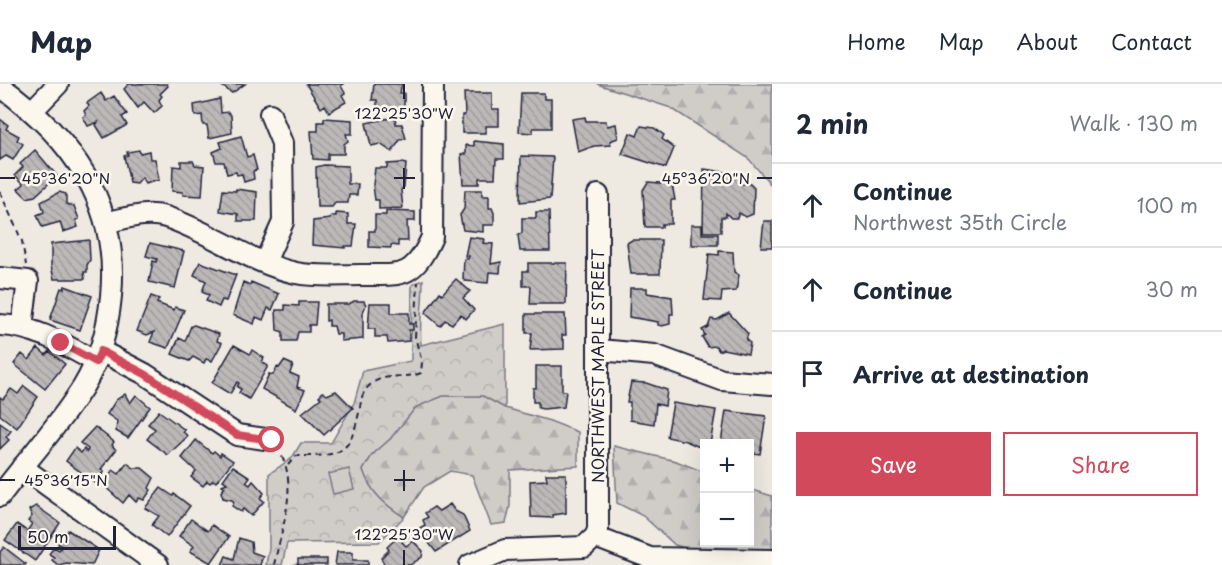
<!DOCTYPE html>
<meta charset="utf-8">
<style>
:root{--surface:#fff;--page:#f2f2f3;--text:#1f2937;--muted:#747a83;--line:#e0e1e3;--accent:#d1495b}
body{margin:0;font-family:"Playpen Sans",sans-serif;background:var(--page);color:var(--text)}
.controls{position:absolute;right:18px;bottom:18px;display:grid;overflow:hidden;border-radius:0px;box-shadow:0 6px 24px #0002}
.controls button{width:54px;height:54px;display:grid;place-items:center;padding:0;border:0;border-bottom:2px solid var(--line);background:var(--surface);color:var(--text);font:30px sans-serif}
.scale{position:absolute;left:18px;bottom:15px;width:98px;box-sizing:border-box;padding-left:6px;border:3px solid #22223b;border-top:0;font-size:16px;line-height:21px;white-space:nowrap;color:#22223b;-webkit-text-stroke:4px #fbf7ec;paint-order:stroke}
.stop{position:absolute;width:18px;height:18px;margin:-14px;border:4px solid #d1495b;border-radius:50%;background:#fff}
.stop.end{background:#d1495b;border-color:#fff;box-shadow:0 2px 6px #0008}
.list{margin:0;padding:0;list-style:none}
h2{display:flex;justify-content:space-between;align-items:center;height:78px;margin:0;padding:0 24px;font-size:26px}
h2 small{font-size:20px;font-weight:400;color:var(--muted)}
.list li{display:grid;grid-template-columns:39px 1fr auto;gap:18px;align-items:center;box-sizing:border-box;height:84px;padding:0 24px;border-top:2px solid var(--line)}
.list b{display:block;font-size:22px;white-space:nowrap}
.list p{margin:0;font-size:20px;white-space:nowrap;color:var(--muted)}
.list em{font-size:20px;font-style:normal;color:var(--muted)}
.actions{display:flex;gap:12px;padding:18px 24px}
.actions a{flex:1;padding:14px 0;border:2px solid var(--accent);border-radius:0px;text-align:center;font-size:21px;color:var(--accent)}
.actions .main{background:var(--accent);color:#fff}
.icon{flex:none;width:33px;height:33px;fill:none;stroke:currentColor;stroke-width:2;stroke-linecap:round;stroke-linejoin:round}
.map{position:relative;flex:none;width:772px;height:481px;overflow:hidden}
header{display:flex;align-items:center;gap:36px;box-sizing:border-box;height:84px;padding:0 30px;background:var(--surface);border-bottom:2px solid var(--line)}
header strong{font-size:28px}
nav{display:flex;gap:33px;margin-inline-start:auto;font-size:21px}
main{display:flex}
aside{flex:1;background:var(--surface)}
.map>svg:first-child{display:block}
.forest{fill:url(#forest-firs);stroke:#797882;stroke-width:1.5}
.park{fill:url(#park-crowns);stroke:#797882;stroke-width:1.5}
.garden{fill:#d0cdc9;stroke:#797882;stroke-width:1.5}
.building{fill:url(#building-back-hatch);stroke:#22223b;stroke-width:1.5}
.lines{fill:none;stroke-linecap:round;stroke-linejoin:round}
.minor-casing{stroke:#22223b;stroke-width:24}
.path{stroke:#22223b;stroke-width:2;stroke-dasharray:6 4.5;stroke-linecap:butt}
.minor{stroke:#fbf7ec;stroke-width:20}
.route{stroke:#d1495b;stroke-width:8}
.ticks{fill:none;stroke:#22223b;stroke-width:2}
.labels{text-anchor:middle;stroke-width:5;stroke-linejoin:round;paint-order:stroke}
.street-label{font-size:16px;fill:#22223b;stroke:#fbf7ec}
.ticks-label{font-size:15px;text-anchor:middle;fill:#22223b;stroke:#fbf7ec;stroke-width:5;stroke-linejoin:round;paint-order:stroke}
</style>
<header>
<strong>Map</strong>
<nav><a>Home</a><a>Map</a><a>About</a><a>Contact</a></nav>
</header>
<main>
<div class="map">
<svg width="772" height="481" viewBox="0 0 772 481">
<defs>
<pattern id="forest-firs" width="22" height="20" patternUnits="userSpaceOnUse" patternTransform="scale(1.5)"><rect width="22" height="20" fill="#d0cdc9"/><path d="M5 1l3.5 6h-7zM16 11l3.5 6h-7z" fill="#b2b0ae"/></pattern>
<pattern id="park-crowns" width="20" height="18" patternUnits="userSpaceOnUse" patternTransform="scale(1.5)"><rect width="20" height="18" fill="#d0cdc9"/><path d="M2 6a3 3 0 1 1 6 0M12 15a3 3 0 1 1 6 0" fill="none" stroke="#b2b0ae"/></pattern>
<pattern id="building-back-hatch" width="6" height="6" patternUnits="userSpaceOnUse" patternTransform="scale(1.5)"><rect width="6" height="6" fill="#bcb8b8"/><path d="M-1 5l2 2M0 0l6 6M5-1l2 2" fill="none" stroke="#a19e9f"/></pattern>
</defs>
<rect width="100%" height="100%" fill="#eeeae2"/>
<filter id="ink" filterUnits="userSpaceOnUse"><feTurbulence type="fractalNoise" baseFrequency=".0167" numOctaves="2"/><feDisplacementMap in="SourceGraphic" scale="12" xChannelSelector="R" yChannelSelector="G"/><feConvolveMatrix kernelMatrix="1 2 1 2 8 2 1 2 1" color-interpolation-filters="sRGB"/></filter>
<g filter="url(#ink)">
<path class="forest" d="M 597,0 L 772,0 L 772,102 L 748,74 L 671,24 Z
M 443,312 L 483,312 L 505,324 L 550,337 L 578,348 L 578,382 L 510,386 L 510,422 L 506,439 L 491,441 L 472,391 L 450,387 L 424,403 L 404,433 C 385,421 370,408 363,386 L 372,371 L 390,355 L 416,323 Z
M 614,362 L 676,377 L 704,388 L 704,458 L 750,458 L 750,405 L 772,412 L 772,471 L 709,471 L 675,461 L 643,432 L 617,419 Z"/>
<path class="park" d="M 423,196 C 423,219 419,239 421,261 L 505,240 L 505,324 L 483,312 L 443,312 L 416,323 L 390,355 L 372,371 L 363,386 C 370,408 385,421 404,433 L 379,458 L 287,459 L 282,481 L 266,481 L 269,464 L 269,390 L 292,374 L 301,359 L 331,359 L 354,319 L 363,287 L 411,277 L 412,201 Z"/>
<path class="garden" d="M 349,385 L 354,405 L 333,410 L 328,390 Z"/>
<path class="building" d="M 129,0 L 167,0 L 168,2 L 160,10 L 162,12 L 159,16 L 162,22 L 154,29 L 144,18 L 138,24 L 124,5 Z
M 219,0 L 245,0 L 232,9 Z
M 306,0 L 343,0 L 341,2 L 345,9 L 342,11 L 346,18 L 329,28 L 325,21 L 321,24 Z
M 374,0 L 402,0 L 400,9 L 404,9 L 404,28 L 377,25 L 377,16 L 372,16 Z
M 101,9 L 106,17 L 114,12 L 127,30 L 122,33 L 127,41 L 104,54 L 96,41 L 98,38 L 88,42 L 83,33 L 86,31 L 84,27 L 89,22 L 87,19 Z
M 464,9 L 492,9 L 492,25 L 499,25 L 499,42 L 486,42 L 486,49 L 462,49 L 462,31 L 465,31 Z
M 521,9 L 544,9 L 544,15 L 551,15 L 551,44 L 533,44 L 533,49 L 519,48 Z
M 220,15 L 221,29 L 228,28 L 231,31 L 232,49 L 209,54 L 207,41 L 203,41 L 202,31 L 195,32 L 194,21 Z
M 395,33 L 396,40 L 402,40 L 406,55 L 400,56 L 392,68 L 380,60 L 371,62 L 366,39 Z
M 585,33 L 586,37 L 606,37 L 607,42 L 616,40 L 618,54 L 610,57 L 611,61 L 594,62 L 578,68 L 572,35 Z
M 324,34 L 352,36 L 352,50 L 346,50 L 348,57 L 344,60 L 344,70 L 328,70 L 328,76 L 313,75 L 311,47 L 318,47 L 318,38 L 324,38 Z
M 0,35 L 8,41 L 6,45 L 19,52 L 17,56 L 23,60 L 13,76 L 6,72 L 0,76 Z
M 641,42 L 654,44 L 664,51 L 662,55 L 674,64 L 666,84 L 622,70 L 630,49 L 637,52 Z
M 241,52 L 247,73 L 253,71 L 257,86 L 253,87 L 254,95 L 244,98 L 242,90 L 237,91 L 236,88 L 227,90 L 224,78 L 216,78 L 213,68 L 222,64 L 220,58 Z
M 474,57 L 504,60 L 504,75 L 496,75 L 495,94 L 479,94 L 479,100 L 463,100 L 461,70 L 466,70 L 466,61 L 474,62 Z
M 35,66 L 57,92 L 35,112 L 27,114 L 18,105 L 24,100 L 15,91 L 23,83 L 20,80 Z
M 139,66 L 140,69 L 149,67 L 150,75 L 155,75 L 159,96 L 145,100 L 142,94 L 137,100 L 130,99 L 124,72 L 128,71 L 127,68 Z
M 521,72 L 553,73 L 550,115 L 520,118 Z
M 181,77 L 193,77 L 195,81 L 204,82 L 202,112 L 183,111 L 183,108 L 172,107 L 173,82 L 181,83 Z
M 402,79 L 406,80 L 404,103 L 401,106 L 403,124 L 379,125 L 379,116 L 375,116 L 373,101 L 375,84 L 387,84 L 387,80 Z
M 324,81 L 348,82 L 348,100 L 358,100 L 357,111 L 349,111 L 348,119 L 335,119 L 332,123 L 317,123 L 316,83 Z
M 704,85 L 738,90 L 741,100 L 750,100 L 754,104 L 753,130 L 746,133 L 739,129 L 737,134 L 731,134 L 726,129 L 726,133 L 721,133 L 721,148 L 703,148 Z
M 648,98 L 672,100 L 675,116 L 671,116 L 671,140 L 662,140 L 662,143 L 645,143 L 643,106 Z
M 236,105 L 257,108 L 256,137 L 238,137 L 238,130 L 220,127 L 223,106 L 236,107 Z
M 465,106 L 482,106 L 482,112 L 489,112 L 489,124 L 492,124 L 494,129 L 494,141 L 483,141 L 483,148 L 463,146 L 460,131 L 464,125 Z
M 59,108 L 66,110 L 66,120 L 74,122 L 79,135 L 76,136 L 78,143 L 63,148 L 60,138 L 42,143 L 37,131 L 44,128 L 41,118 Z
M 386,127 L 415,128 L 415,137 L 407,137 L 408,157 L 398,157 L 398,162 L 391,161 L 391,164 L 369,163 L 369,147 L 375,147 L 375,131 L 386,131 Z
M 536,128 L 549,128 L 550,167 L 520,167 L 518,151 L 522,149 L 522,134 L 536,134 Z
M 336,129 L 348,130 L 348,140 L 356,140 L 353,162 L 345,162 L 345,164 L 312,161 L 313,137 L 330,135 L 331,132 L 336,132 Z
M 764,137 L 772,137 L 772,163 L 761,163 Z
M 691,141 L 702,141 L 702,150 L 718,150 L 718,161 L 691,161 Z
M 469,153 L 484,155 L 483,159 L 493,160 L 491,180 L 501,178 L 500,189 L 489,188 L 488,199 L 465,197 L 463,195 L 464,175 L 468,175 L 469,172 L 465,172 Z
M 89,156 L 90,176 L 87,181 L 87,188 L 84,188 L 85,195 L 54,195 L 51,182 L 51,160 Z
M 632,156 L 661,156 L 660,190 L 631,190 L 627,159 Z
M 150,159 L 184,167 L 175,204 L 149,198 L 153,177 L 156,178 L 157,175 L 146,172 Z
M 719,167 L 733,168 L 734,188 L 739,191 L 736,207 L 722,208 L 721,217 L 704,216 L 709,170 L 719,171 Z
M 200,178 L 236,191 L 226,217 L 222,216 L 219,223 L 206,217 L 209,211 L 202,208 L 206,197 L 194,191 Z
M 528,179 L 567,179 L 566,220 L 530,220 L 531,202 L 523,202 L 523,187 L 528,187 Z
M 456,195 L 470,207 L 463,214 L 474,226 L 466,235 L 461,230 L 452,240 L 445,236 L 440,242 L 425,229 L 440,208 L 442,210 Z
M 243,198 L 250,201 L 251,198 L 279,210 L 272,226 L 268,224 L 263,236 L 256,233 L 254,240 L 233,231 Z
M 65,202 L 92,212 L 80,246 L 50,236 L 61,204 L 64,205 Z
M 630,204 L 647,204 L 647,209 L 672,213 L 673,230 L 670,230 L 670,240 L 662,242 L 658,241 L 658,238 L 629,233 Z
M 151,212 L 159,215 L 157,219 L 174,226 L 175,223 L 184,226 L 168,264 L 150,258 L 154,248 L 147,251 L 137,247 Z
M 354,217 L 364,217 L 366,221 L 363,228 L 363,255 L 341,257 L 341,250 L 336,250 L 334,242 L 329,242 L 329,236 L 326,237 L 326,220 L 349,220 Z
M 299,218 L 317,218 L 315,241 L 309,241 L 309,248 L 298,248 L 296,257 L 283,257 L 283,248 L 277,246 L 276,226 L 285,226 L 285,221 L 299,222 Z
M 370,219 L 391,219 L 391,229 L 409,229 L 409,240 L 413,240 L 413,246 L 409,246 L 409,257 L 388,259 L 387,253 L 375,253 L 375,245 L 368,245 Z
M 729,229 L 748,250 L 746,256 L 750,259 L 748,270 L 723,265 L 719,267 L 716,262 L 708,263 L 702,253 L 705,251 L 702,246 L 708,243 L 711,235 L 717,236 Z
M 526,230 L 565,230 L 566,251 L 562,251 L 562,256 L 564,256 L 564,265 L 530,266 L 532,249 L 526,249 Z
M 194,241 L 219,250 L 217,257 L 222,259 L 212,277 L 206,275 L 204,279 L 193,273 L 189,277 L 172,270 L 179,254 L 185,257 L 191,242 Z
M 234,261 L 250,270 L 252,266 L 264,274 L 262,278 L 268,282 L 249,315 L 239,309 L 241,305 L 237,303 L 239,299 L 237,298 L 230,310 L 212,299 Z
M 38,264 L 46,271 L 49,267 L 65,280 L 45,305 L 14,280 L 22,270 L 29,276 Z
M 284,277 L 293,281 L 290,289 L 299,293 L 297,303 L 305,306 L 296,325 L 262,305 L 269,290 L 273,291 L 277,283 L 279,284 Z
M 536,282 L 562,282 L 562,307 L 566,307 L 564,323 L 543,325 L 538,324 L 538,318 L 533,318 L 533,304 L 536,304 Z
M 631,298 L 646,299 L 667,306 L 665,322 L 656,320 L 654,340 L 630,336 L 630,318 L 627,318 Z
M 24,302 L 38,313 L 17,344 L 0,331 L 0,313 L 3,315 L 11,305 L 18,310 Z
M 336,307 L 353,324 L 324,351 L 302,329 L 321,314 L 319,312 L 323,308 L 327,311 Z
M 125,310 L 130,319 L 136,311 L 150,323 L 128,354 L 116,347 L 117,337 L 107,330 L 116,316 Z
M 673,319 L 716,326 L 710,360 L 704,360 L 704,365 L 686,357 L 667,353 Z
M 159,327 L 185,346 L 183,348 L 188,352 L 168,371 L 147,355 L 155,345 L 148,340 Z
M 726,327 L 766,332 L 760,370 L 753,369 L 753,372 L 750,372 L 750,360 L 721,359 Z
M 0,339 L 11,347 L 6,353 L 9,356 L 0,365 Z
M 95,343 L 114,358 L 112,361 L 116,366 L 101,385 L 104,388 L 95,399 L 66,377 L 75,364 L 81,369 L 84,365 L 87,368 L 88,365 L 80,359 Z
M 196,356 L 212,369 L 214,367 L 220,372 L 221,369 L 233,377 L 216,398 L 213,396 L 210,399 L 207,397 L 203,402 L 191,393 L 196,387 L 182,374 Z
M 127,379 L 134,384 L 142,384 L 154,394 L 149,404 L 151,406 L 144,416 L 139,414 L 136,418 L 129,411 L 123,419 L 102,400 L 113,386 L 119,390 Z
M 233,382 L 250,393 L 246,398 L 250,401 L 253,397 L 264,409 L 260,414 L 264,417 L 251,432 L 243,425 L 241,428 L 232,422 L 234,418 L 232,416 L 223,414 L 221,408 L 225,403 L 222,401 L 227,399 L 223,396 Z
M 546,390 L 566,390 L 566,429 L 553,431 L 553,434 L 531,433 L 530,397 L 547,396 Z
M 161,404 L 173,412 L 174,410 L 190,422 L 167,453 L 152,441 L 159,432 L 145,424 Z
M 450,420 L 455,427 L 463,431 L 470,447 L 436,468 L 418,445 L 425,441 L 423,436 L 428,433 L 425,429 L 434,423 L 439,427 Z
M 36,422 L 60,439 L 35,477 L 5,456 L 17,440 L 27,447 L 32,440 L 28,437 L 32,432 L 29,426 Z
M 191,435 L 208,447 L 212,441 L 229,453 L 211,479 L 190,467 L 194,462 L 179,452 Z
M 68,446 L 99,466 L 92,481 L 67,479 L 58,481 L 52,476 L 54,473 L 49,470 L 54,463 L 59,466 L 62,462 L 58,460 Z
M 403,448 L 408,453 L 402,458 L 406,462 L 413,457 L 423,467 L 422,473 L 410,481 L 385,481 L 381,474 L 389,466 L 387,463 Z
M 239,454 L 251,458 L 252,468 L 263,472 L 260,481 L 222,481 L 226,472 L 234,475 Z
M 4,463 L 26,480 L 25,481 L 0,481 L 0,468 Z
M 337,468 L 353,468 L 353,476 L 368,476 L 368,481 L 335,481 Z
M 298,475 L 327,475 L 327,481 L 293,481 L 298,480 Z"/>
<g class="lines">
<g class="minor-casing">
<path id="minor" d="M 0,2 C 72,54 120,120 111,212 C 108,244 100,275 83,303 C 59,341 27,376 0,412
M 33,26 L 58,0
M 108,138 C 127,134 147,127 166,133 C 211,148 250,179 296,189 C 316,193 340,191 360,191 C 402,191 413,195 432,153 L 433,0
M 265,178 L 283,138 L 282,59 L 270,30
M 0,194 L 28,197 L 22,243
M 0,241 C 35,242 65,261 96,278
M 600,266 L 654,271 L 722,296 L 772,300
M 101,267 L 145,290 L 237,351 L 272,356
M 22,383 L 158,481
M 595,453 L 598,446 L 598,111
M 470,481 L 505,466 L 584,463 L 595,453 L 650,474 L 772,476"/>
</g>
<path class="path" d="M 0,108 L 22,157 L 26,181
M 288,381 L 296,372 C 343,372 350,371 360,324 C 361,316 362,309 368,303 C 383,287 403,296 421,289 L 422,278 L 415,253 L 418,198
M 274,481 C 281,447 299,401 280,369"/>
<use href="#minor" class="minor"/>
</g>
</g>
<g class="lines" filter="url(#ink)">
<path class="route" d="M 61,259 L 96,278 L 101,267 L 145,290 L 237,351 L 272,356"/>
</g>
<path class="ticks" d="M 404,0 L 404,15M 404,84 L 404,105M 0,94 L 15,94M 394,94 L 415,94M 757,94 L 772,94M 404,386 L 404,407M 0,396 L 15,396M 394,396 L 415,396M 404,466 L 404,481"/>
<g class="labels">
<g class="street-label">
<text transform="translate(598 282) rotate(-90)" y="6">NORTHWEST MAPLE STREET</text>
</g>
</g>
<g class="ticks-label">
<text x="404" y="35">122°25'30"W</text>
<text x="66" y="100">45°36'20"N</text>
<text x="706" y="100">45°36'20"N</text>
<text x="66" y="402">45°36'15"N</text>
<text x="404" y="456">122°25'30"W</text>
</g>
</svg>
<div class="controls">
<button>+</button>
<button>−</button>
</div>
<div class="scale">50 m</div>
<div class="stop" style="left:272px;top:356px"></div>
<div class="stop end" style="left:61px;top:259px"></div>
</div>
<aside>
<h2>2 min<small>Walk · 130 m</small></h2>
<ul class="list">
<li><svg class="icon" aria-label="ahead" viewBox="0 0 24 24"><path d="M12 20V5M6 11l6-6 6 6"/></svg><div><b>Continue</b><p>Northwest 35th Circle</p></div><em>100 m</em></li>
<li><svg class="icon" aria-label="ahead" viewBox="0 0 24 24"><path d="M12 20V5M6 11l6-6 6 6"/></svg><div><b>Continue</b></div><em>30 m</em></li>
<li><svg class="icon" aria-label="arrive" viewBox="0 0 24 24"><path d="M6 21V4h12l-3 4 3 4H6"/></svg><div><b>Arrive at destination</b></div></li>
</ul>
<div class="actions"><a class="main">Save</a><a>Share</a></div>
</aside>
</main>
